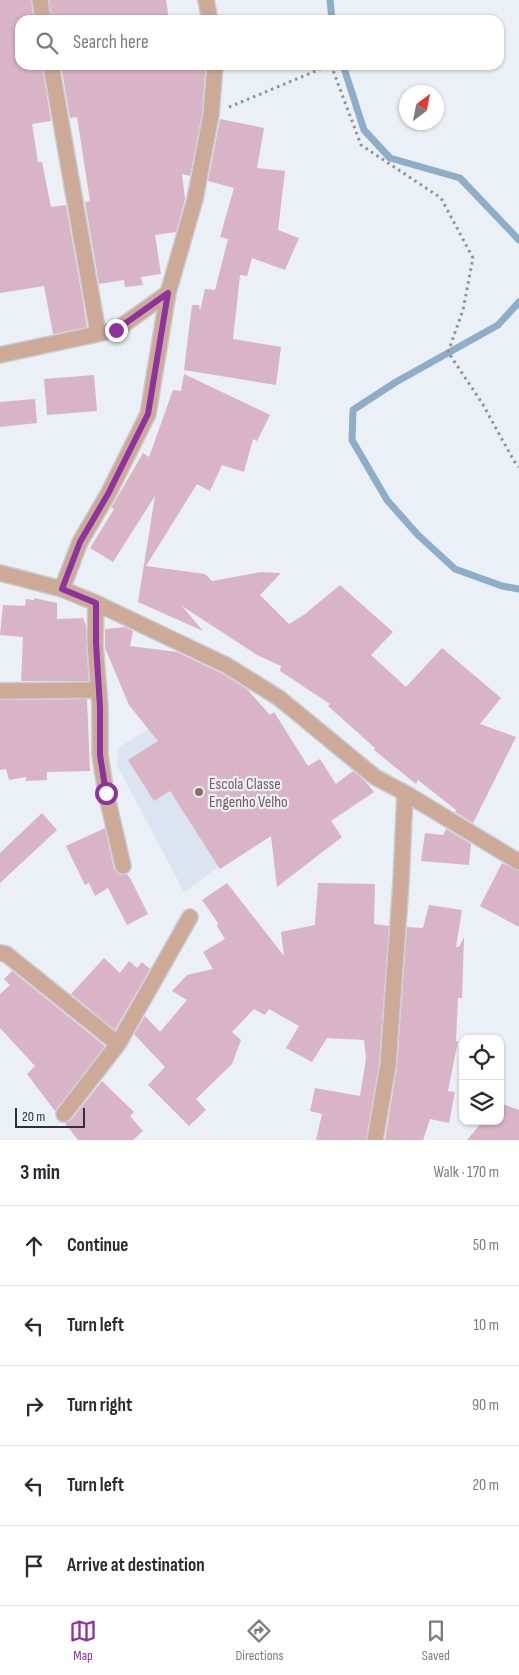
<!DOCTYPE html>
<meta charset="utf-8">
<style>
:root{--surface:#fff;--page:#f7f7f7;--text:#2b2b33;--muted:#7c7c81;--line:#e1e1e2;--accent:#8d339e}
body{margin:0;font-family:"Sofia Sans Condensed",sans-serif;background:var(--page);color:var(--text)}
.controls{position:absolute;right:15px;bottom:15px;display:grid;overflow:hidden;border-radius:10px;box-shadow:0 1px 4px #0004}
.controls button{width:45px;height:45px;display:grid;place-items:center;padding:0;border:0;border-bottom:1px solid var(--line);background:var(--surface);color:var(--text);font:25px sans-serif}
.compass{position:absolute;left:399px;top:85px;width:45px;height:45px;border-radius:50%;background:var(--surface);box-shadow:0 1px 4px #0004;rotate:32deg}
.scale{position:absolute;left:15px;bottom:12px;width:70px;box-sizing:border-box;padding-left:5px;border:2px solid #303235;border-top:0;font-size:14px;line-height:18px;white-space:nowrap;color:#303235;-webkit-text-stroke:4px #ebeff6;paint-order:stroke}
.stop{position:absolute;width:15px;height:15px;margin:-11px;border:4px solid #8d339e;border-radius:50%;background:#fff}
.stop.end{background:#8d339e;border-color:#fff;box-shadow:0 1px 5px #0008}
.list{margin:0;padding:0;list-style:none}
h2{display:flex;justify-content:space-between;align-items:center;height:65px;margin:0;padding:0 20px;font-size:21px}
h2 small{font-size:16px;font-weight:400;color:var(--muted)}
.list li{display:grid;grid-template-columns:32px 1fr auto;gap:15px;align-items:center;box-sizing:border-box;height:80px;padding:0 20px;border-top:1px solid var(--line)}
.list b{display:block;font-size:19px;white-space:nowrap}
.list em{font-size:16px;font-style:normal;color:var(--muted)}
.icon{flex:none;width:28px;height:28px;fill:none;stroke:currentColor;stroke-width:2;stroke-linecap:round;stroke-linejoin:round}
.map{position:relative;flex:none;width:519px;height:1140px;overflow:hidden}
.search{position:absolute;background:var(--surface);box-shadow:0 1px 4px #0004;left:15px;right:15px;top:15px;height:55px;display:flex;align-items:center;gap:12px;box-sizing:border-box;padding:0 18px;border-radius:15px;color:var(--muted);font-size:19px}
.sheet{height:465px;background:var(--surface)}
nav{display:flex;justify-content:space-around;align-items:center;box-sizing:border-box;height:70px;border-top:1px solid var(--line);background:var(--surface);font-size:14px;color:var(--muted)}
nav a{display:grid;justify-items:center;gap:2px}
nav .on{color:var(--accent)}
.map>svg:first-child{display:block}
.built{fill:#dce3f1}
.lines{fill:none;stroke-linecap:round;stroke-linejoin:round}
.stream{stroke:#8eaec7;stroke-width:7}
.building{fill:#d9b3c6}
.minor-casing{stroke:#c9cdd3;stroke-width:18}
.path{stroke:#8f9297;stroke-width:3;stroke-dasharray:2.5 4;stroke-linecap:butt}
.minor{stroke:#cda997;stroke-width:15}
.route{stroke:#8d339e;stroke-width:6}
.education-dot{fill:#8d6e63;stroke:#ebeff6;stroke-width:2}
.labels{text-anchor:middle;stroke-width:4.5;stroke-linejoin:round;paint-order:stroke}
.education-label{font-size:16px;fill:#785e54;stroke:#ebeff6;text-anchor:start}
</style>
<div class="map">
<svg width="519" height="1140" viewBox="0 0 519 1140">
<rect width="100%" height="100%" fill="#ebeff6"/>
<path class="built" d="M 205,696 L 284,819 L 184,892 L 117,765 L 119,747 Z"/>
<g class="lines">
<path class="stream" d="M 330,0 L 332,20
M 343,65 L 364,130 L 390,158 L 460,178 L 519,240
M 519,302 L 498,325 L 396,382 L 353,410 L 352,440 L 387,500 L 418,535 L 455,569 L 502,586 L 519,589"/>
</g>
<path class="building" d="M 0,0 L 31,0 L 34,20 L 20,20 L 20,65 L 42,65 L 51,121 L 32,124 L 38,162 L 42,162 L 51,207 L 66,205 L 82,296 L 87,327 L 53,334 L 44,286 L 0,293 Z
M 49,0 L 166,0 L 169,20 L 52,20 Z
M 61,65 L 204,65 L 205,73 L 202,114 L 190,176 L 182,174 L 185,199 L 176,232 L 155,235 L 161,274 L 141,277 L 143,285 L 125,287 L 124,280 L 99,284 L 85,202 L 90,201 L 77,117 L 70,118 Z
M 220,119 L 264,128 L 257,168 L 285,171 L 278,230 L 299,238 L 285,270 L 252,258 L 247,276 L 240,275 L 233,339 L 281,347 L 276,385 L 184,370 L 192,305 L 199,305 L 200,311 L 205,289 L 215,290 L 228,239 L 220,237 L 234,188 L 208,181 Z
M 184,374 L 270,415 L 257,441 L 253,439 L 244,472 L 222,465 L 210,491 L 197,484 L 146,566 L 205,574 L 212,581 L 261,572 L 281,573 L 260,595 L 289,624 L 305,614 L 340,585 L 393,632 L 371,655 L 406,687 L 442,648 L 501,698 L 480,724 L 516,737 L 473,823 L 455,812 L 456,810 L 418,780 L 416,784 L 374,750 L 375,748 L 328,706 L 330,704 L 280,671 L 281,666 L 257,655 L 182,606 L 203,631 L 138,602 L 155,496 L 113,562 L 90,548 L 114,509 L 111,508 L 143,453 L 149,457 L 173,390 L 181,391 Z
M 94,375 L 97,411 L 47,415 L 44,379 Z
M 35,399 L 37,423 L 0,427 L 0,402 Z
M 34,598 L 57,603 L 57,619 L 83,618 L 86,626 L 86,644 L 89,681 L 21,681 L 23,637 L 0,635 L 3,605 L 25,606 L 26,599 L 34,600 Z
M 125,627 L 133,631 L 130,646 L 177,652 L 221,673 L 247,689 L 270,715 L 274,712 L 308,766 L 320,759 L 336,784 L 353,771 L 365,781 L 374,792 L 331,821 L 342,837 L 277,887 L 271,836 L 220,869 L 170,791 L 154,801 L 128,760 L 158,741 L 129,705 L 105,648 L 105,629 Z
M 87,699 L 90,771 L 47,772 L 47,780 L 26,781 L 26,777 L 9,780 L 6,769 L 0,770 L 0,700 Z
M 42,813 L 57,830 L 0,883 L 0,853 Z
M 105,828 L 114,869 L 120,875 L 127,874 L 130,878 L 148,914 L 127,925 L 108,888 L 95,896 L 89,883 L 85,885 L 66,846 Z
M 446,829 L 471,844 L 469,865 L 421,861 L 425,833 L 443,835 Z
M 502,863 L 519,871 L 519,927 L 480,906 Z
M 227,883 L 284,956 L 281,932 L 315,925 L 318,883 L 375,884 L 374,924 L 389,926 L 379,1064 L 366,1140 L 316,1140 L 322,1114 L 310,1111 L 315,1088 L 360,1096 L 366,1059 L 364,1040 L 327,1038 L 312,1062 L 286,1048 L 299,1026 L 269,1009 L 265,1015 L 254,1009 L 232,1032 L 241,1040 L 232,1064 L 196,1099 L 206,1110 L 189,1126 L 148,1085 L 165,1067 L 134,1034 L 145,1016 L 160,1032 L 187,1000 L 172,991 L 187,975 L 213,969 L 203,952 L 225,939 L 217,926 L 218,923 L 202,900 Z
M 429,905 L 462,910 L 456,947 L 459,947 L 464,937 L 462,998 L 458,998 L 456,1041 L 458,1041 L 448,1091 L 455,1092 L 449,1123 L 430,1119 L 423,1140 L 385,1140 L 397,1066 L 407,927 L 423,928 Z
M 104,958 L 120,973 L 129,961 L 137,968 L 142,962 L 150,969 L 115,1030 L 71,994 Z
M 12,971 L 105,1046 L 55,1111 L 27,1074 L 35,1066 L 0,1028 L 0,994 L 10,985 L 4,979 Z
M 102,1081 L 134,1112 L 130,1116 L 143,1131 L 133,1140 L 78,1140 L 65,1123 L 71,1120 Z
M 500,1103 L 519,1110 L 519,1140 L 467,1140 L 483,1121 L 500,1121 Z"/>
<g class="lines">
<g class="minor-casing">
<path id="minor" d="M 40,0 L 43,20
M 206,0 L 210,20
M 51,65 L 98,333
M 0,355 L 116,330 L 168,293
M 0,573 L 62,589 L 96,603 L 226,665 L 279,698 L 375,777 L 405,793 L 519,862
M 62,589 L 80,542 L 108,494 L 148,414 L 168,293 L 195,199 L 211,115 L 215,65
M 96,603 L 95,643 L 100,707 L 100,755 L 106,793 L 123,866
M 0,691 L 99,690
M 0,953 L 6,954 L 118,1044
M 64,1114 L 118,1044 L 190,917
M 375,1140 L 388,1065 L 401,882 L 405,793"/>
</g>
<path class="path" d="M 331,65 L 361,145 L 441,198 L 473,258 L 463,310 L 448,352 L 482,403 L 514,461 L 519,467
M 229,107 L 330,65"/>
<use href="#minor" class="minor"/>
</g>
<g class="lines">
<path class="route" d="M 106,793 L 100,755 L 100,707 L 96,643 L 96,603 L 62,589 L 80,542 L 108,494 L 148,414 L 168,293 L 116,330"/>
</g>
<circle class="education-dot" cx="199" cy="792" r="5"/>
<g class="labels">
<g class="education-label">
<text x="209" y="789">Escola Classe<tspan x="209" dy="18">Engenho Velho</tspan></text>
</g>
</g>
</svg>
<div class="controls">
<button><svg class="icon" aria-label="locate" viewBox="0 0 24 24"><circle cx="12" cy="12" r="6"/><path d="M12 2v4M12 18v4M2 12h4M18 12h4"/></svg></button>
<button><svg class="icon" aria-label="layers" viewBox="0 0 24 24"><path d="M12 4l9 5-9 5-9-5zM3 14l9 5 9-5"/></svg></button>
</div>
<svg class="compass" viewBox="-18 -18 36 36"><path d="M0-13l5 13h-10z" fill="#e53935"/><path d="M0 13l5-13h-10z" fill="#7c7c81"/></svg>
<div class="scale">20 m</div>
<div class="stop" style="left:106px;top:793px"></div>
<div class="stop end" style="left:116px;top:330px"></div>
<div class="search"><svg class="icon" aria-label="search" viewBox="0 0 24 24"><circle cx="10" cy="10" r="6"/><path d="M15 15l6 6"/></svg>Search here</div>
</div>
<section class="sheet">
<h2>3 min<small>Walk · 170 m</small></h2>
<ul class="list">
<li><svg class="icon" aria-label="ahead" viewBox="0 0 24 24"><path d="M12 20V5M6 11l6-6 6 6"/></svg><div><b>Continue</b></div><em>50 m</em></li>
<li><svg class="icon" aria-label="left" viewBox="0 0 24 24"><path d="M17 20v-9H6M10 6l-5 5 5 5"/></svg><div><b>Turn left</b></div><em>10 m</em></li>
<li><svg class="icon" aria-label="right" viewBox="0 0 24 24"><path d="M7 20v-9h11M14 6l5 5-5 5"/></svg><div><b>Turn right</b></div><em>90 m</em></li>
<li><svg class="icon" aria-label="left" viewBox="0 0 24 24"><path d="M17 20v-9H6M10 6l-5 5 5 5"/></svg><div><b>Turn left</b></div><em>20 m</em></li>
<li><svg class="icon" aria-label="arrive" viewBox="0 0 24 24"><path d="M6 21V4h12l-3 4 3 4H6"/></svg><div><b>Arrive at destination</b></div></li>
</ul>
</section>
<nav>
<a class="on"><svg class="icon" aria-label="map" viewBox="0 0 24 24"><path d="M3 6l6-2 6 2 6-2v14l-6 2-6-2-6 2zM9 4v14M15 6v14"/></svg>Map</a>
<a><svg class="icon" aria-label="directions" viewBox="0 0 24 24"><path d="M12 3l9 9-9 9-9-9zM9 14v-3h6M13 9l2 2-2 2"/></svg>Directions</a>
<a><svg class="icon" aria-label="saved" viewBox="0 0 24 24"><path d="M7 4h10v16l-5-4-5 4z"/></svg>Saved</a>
</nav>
